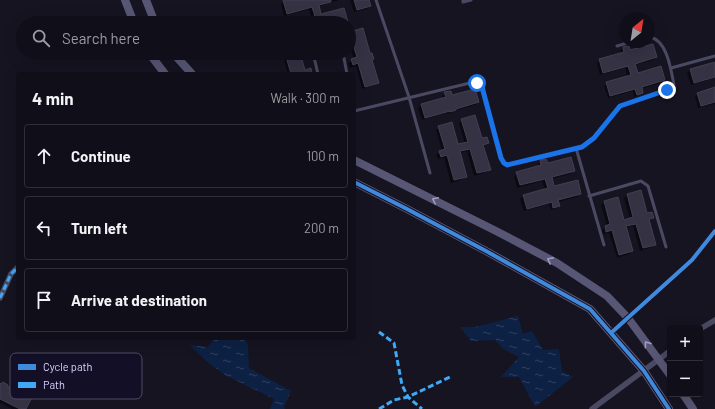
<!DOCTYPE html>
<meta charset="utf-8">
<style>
:root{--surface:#100f19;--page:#191822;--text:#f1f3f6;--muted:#9c9ca2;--line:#302f38}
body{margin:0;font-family:Barlow,sans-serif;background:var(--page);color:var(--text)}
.controls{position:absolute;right:12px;bottom:12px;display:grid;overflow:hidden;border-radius:4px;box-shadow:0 4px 16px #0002}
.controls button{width:36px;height:36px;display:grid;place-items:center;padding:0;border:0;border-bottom:1px solid var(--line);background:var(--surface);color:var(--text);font:20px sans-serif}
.compass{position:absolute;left:619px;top:12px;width:36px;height:36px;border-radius:50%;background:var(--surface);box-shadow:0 4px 16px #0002;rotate:30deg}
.stop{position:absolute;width:12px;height:12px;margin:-9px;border:3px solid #1a73e8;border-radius:50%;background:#fff}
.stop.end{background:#1a73e8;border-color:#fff;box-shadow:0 1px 4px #0008}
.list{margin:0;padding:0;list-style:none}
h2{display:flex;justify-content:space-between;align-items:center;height:52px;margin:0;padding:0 16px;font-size:17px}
h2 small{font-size:13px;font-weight:400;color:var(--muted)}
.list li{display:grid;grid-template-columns:26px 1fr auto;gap:12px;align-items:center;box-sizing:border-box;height:64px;margin:0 8px 8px;padding:0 8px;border:1px solid var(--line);border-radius:4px}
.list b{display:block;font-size:15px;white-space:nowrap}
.list em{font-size:13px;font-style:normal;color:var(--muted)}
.icon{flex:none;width:22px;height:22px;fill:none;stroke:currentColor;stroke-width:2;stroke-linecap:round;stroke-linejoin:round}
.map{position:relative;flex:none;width:715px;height:409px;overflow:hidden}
.search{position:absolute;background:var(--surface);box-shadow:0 4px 16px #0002;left:16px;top:16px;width:340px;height:44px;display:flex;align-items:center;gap:10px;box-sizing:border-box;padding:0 14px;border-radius:22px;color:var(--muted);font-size:15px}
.panel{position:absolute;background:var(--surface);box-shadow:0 4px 16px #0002;left:16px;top:72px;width:340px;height:268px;border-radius:4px}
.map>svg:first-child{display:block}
.water{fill:url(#water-ripples)}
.shadow{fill:#0007}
.building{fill:#343243;stroke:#433f54}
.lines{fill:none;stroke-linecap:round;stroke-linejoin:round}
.lane{stroke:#4a4962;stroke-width:3}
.street{stroke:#4a4962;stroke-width:5.5}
.secondary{stroke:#575674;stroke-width:8}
.quiet{stroke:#3fa9f5;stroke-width:3;stroke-dasharray:6 3;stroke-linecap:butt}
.cycleway-casing{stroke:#130f26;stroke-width:6}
.cycleway{stroke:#408adc;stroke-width:4}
.oneway{stroke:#9e9bc0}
.route{stroke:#1a73e8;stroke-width:5}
.key{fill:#130f26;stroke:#4e4a67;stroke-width:1}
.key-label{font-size:11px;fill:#d9d4ff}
</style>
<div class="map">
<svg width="715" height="409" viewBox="0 0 715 409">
<defs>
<pattern id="water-ripples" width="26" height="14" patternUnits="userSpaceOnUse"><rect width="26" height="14" fill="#0d2144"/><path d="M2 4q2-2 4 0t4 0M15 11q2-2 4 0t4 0" fill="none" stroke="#304060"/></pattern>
</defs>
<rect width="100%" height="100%" fill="#161421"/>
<path class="water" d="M 518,316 L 523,334 L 532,331 L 543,350 L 559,349 L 562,371 L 573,377 L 535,407 L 519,377 L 501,377 L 519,357 L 503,349 L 495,340 L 471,341 L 460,327 L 475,327 Z
M 211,338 L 244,338 L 248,345 L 249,368 L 291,391 L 284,407 L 285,409 L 270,409 L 274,399 L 225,375 L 206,361 L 190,345 L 208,347 L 213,340 Z"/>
<path class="shadow" d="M 286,0 L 339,0 L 318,7 L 321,15 L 347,22 L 346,23 L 294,23 L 311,18 L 309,9 L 284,16 L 281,4 Z
M 350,0 L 368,0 L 370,6 L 367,9 L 354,12 Z
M 350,33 L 371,60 L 378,82 L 375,85 L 362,89 L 356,66 L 350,68 L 348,63 L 354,59 L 349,43 Z
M 628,47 L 630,52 L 656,57 L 653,60 L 635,65 L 637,74 L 664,80 L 661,83 L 641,89 L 642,92 L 639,95 L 634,97 L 633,91 L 608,98 L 604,86 L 607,83 L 628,77 L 625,68 L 600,75 L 597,63 L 600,60 L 621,54 L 620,51 L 622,49 L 624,57 L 624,49 L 623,49 Z
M 282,53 L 299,53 L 304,71 L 311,74 L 288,74 Z
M 715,59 L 715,78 L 691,85 L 687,73 L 690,70 L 712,64 Z
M 715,88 L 715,104 L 698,108 L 695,96 L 698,93 Z
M 445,93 L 451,96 L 478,102 L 475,105 L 454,111 L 452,113 L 447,114 L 447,113 L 422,120 L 418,108 L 421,105 L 443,99 L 442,96 Z
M 462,120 L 481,140 L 488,143 L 483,146 L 490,169 L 487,172 L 474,176 L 467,151 L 460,153 L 466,176 L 463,179 L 451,183 L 444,158 L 438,159 L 436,155 L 442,151 L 436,130 L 439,127 L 458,146 L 465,144 L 459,123 Z
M 541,161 L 547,164 L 573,170 L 570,174 L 551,179 L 554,187 L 580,194 L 577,197 L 558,202 L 559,206 L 556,209 L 551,210 L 549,204 L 524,211 L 520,199 L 523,196 L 545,190 L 542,181 L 517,188 L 514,176 L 517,173 L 538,167 L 538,164 Z
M 627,195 L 647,214 L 653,218 L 648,221 L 655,244 L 652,247 L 640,251 L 633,226 L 625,228 L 632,251 L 629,254 L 617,258 L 609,233 L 603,234 L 602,230 L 607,226 L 601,205 L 604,202 L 623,221 L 630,219 L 624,198 Z
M 0,384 L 25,409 L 12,409 L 0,403 Z"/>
<path class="building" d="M 283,0 L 331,0 L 331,2 L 319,5 L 321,14 L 344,8 L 348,22 L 344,23 L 297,23 L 296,21 L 315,16 L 312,7 L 287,14 Z
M 354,0 L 369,0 L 371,6 L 357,10 Z
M 363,28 L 370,53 L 372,53 L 374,59 L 372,60 L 379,83 L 365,87 L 358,63 L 353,65 L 351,59 L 357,57 L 349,32 Z
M 653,44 L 657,57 L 635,64 L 638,73 L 661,66 L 665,80 L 642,87 L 643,93 L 637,95 L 635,89 L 610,96 L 606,82 L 631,75 L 628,66 L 603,73 L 599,59 L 624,52 L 623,47 L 629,46 L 630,50 Z
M 285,53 L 300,53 L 305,70 L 311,68 L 312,74 L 291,74 Z
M 715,62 L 715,77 L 694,83 L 690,69 Z
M 715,87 L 715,102 L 701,106 L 697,93 Z
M 475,89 L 479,102 L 456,109 L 456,110 L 450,112 L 450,111 L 425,118 L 421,104 L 446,97 L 444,92 L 451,91 L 452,95 Z
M 475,115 L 482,138 L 487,137 L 489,143 L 483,145 L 491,170 L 477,173 L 470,149 L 460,151 L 467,177 L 454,180 L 447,155 L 441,157 L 439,151 L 445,149 L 438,126 L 452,122 L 458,144 L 468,142 L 461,119 Z
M 571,157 L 575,171 L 552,177 L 554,186 L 578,180 L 581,194 L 558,200 L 560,206 L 553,208 L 552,202 L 527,209 L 523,195 L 548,188 L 545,179 L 520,185 L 516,172 L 541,165 L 540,160 L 546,159 L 548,163 Z
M 641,190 L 647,213 L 652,212 L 654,218 L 649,219 L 656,245 L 643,248 L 636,224 L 626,226 L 633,251 L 619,255 L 612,230 L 606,232 L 605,226 L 610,224 L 604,201 L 618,197 L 624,220 L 633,217 L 627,194 Z
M 3,382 L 8,385 L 8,387 L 31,399 L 26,409 L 20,409 L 0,399 L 0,383 L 2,384 Z"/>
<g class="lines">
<path class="lane" d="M 376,0 L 409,97 L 430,173
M 463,0 L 463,2 L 471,0
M 617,46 L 631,42
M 313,53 L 318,74
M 343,53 L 347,74
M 671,68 L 715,56
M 354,111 L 474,82 L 482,87 L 501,158 L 503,163 L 507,165 L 582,147 L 594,137 L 620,106 L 667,90 L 674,85 C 671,70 667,39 649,37
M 576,148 L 604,245
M 589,196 L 641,181 L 648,186 L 666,247"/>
<path class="street" d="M 0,298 L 11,274 L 18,267
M 700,329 L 715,320
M 611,333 L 692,260 L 715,231
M 592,409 L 670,351"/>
<path class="secondary" d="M 125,0 L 134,23
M 146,0 L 155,23
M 149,53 L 165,74
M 173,53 L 192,74
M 354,160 L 496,231 L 557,263 L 607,296 L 628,318 L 670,375
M 354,182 L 407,209 L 486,251 L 590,309 L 644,371 L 669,409
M 683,394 L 693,409"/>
<path class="quiet" d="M 0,298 L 11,274 L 18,267
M 379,332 L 394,343 L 402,385 L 408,397 L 422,409
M 379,409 L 394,400 L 408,397 L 450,377"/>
<g class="cycleway-casing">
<path id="cycleway" d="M 354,182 L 407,209 L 486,251 L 590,309 L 644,371 L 669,409
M 611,333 L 692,260 L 715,231"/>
</g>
<use href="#cycleway" class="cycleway"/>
</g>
<defs><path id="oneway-chevron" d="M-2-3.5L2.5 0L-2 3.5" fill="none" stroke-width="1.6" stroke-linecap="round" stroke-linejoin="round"/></defs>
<g class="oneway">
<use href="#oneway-chevron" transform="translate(435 200) rotate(-154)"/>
<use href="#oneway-chevron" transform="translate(550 260) rotate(-152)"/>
<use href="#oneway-chevron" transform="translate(647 344) rotate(-127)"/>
</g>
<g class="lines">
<path class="route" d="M 477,83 L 482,87 L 501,158 L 504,163 L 507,165 L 582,147 L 594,138 L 620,106 L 667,90"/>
</g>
<rect x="10" y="353" width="132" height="46" rx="6" class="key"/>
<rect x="18" y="364" width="18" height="6" fill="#408adc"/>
<rect x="18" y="382" width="18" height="6" fill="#3fa9f5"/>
<g class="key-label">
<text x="43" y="371">Cycle path</text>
<text x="43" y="389">Path</text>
</g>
</svg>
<div class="controls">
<button>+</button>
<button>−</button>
</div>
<svg class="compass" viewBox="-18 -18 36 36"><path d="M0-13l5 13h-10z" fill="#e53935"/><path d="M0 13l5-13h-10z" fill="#9c9ca2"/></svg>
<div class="stop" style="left:477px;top:83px"></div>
<div class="stop end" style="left:667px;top:90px"></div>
<div class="search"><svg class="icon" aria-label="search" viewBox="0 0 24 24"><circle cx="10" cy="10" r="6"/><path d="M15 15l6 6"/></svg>Search here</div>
<section class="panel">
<h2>4 min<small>Walk · 300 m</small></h2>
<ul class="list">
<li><svg class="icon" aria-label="ahead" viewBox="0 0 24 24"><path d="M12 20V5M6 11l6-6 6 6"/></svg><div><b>Continue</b></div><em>100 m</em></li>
<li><svg class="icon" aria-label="left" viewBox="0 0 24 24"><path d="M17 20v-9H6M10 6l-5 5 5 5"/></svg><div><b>Turn left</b></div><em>200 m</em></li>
<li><svg class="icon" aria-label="arrive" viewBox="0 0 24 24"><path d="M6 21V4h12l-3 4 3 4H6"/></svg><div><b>Arrive at destination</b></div></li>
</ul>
</section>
</div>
